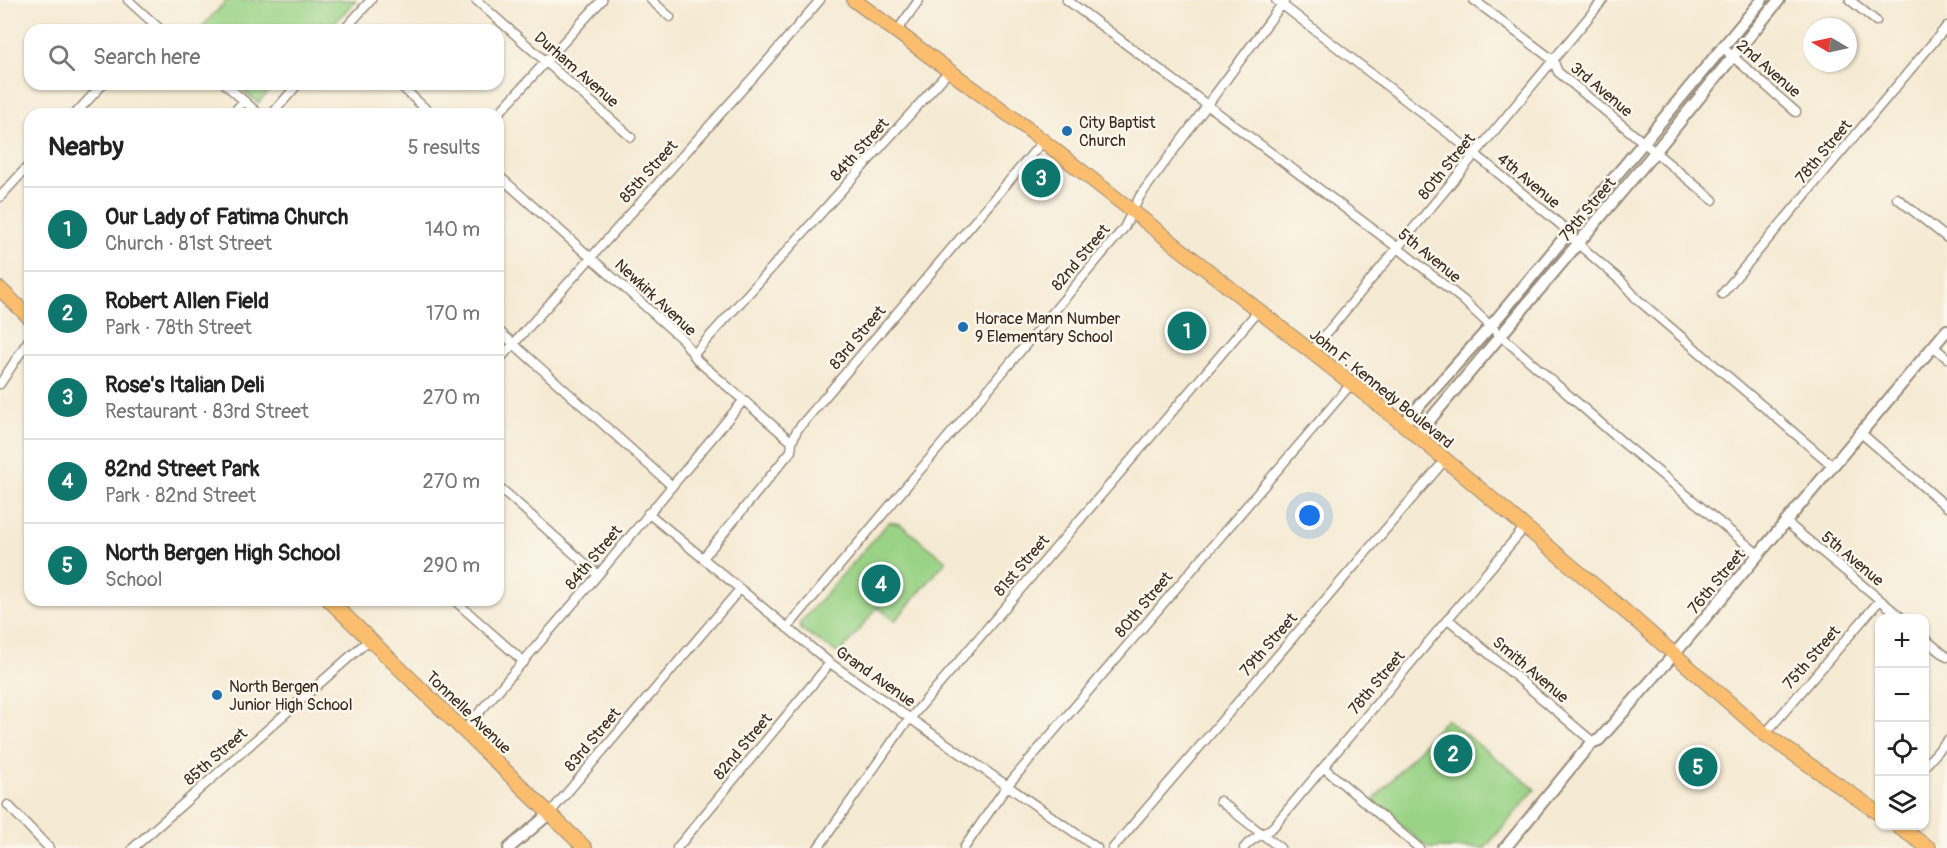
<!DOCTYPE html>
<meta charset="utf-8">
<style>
:root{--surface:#fff;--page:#f2f2f2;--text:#222;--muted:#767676;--line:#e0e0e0;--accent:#0f766e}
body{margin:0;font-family:Pangolin,sans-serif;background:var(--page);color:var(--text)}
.controls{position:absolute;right:18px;bottom:18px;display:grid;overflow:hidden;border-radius:12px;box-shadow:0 2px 4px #0004}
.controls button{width:54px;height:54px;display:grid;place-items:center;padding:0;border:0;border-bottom:2px solid var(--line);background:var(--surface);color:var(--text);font:30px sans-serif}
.compass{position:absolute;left:1803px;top:18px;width:54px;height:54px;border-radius:50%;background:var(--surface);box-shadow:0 2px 4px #0004;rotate:279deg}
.you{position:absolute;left:1310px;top:516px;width:21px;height:21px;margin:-15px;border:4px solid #fff;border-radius:50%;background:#1a73e8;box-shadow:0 0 0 9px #1a73e833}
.badge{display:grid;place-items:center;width:39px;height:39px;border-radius:50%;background:var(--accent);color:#fff;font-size:20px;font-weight:700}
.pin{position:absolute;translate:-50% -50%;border:3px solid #fff;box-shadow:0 2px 6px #0006}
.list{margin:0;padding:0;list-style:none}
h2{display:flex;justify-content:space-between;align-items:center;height:78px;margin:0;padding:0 24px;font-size:26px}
h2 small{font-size:20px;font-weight:400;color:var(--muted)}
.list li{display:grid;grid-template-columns:39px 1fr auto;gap:18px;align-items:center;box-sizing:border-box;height:84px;padding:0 24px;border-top:2px solid var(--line)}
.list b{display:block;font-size:22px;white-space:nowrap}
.list p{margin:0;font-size:20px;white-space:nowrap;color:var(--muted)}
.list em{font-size:20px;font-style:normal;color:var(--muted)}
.icon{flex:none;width:33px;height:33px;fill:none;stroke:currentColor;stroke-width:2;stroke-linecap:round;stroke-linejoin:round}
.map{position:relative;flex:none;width:1947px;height:848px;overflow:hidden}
.search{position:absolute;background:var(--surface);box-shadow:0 2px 4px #0004;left:24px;top:24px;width:480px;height:66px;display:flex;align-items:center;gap:15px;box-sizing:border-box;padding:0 21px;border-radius:18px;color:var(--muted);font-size:22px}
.panel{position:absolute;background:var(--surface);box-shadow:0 2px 4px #0004;left:24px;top:108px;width:480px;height:498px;border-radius:18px}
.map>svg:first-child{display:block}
.park{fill:#9ad386;stroke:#6a7e52;stroke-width:1.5}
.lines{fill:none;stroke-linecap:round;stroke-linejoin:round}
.minor-casing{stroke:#988a78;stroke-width:11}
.tertiary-casing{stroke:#988a78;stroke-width:14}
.primary-casing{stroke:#988a78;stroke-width:16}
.minor{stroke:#fff;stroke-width:8}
.tertiary{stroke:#fff;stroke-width:10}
.primary{stroke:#fabe6e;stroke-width:14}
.poi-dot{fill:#1f6fb2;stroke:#fbf7ec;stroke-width:2}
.labels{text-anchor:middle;stroke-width:5;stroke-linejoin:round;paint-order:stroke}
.street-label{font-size:16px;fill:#3b2a1e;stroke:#fbf7ec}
.poi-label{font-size:16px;fill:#3b2a1e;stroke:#fbf7ec;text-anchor:start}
</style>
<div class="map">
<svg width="1947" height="848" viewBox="0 0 1947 848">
<rect width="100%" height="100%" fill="#fbf7ec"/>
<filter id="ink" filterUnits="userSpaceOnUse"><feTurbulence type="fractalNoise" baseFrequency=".0167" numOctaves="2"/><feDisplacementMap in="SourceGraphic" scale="12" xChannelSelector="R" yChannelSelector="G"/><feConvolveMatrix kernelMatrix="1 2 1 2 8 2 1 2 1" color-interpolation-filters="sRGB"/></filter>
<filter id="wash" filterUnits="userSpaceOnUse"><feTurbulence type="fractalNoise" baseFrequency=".008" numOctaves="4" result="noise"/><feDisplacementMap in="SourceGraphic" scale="24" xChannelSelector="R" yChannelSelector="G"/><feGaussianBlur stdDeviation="1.35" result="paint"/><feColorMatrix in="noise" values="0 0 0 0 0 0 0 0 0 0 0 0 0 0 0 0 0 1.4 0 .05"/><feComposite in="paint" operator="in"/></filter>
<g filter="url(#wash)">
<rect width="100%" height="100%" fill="#f5ead3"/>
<path class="park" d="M 227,0 L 356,0 L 328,30 L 199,30 Z
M 236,84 L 276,84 L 258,103 Z
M 889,522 L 900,524 L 946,561 L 895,621 L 878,607 L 839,654 L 804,631 L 801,629 L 800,623 Z
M 1446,719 L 1535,789 L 1485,848 L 1428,848 L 1372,802 Z"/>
</g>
<g filter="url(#ink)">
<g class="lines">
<g class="minor-casing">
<path id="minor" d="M 128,0 L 161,30
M 476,0 L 631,137
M 651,0 L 670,17
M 1067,0 L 1398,248 L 1463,300 L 1500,335 L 1621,441 L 1758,554
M 1276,0 L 1475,154 L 1561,225 L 1577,243 L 1621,281 L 1637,299 L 1833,466
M 1474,0 L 1553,60 L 1558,72 L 1713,200
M 1850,0 L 1876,21
M 344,30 L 371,0
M 897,31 L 919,0
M 1722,47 L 1796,112
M 225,84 L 259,114
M 399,84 L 431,114
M 75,114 L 103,84
M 232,114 L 244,101
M 272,114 L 298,84
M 498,114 L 602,0
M 498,175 L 683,340 L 698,361 L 792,442
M 0,197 L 30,164
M 1897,198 L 1947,238
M 1722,294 L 1947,26
M 498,330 L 671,485
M 1934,347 L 1947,358
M 1311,352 L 1603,0
M 693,355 L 950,70
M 498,361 L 757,73 L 820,0
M 0,384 L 30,338
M 1861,433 L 1947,507
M 498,486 L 598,575
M 648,513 L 830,663 L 1097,848
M 1786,522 L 1902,618
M 703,558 L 791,451 L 792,442 L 797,430 L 1043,141
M 454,600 L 524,662
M 1448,619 L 1593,742
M 787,628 L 1124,228 L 1140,196 L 1285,0
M 1924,638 L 1947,657
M 464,730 L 598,575 L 743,401
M 1765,734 L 1880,600
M 1924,767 L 1947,741
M 1324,768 L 1419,848
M 1220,801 L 1280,848
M 8,805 L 49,848
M 549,814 L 740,589
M 133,848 L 370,639
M 677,848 L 830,663
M 818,848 L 902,728 L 1259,310
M 964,848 L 1007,786 L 1351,384
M 1113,848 L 1445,460
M 1244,848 C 1252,837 1263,836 1274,826 L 1525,527"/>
</g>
<g class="tertiary-casing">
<path id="tertiary" d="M 1403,424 L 1490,327 L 1762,0
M 1417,435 L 1655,152 L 1779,0
M 509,848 L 549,814
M 1505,848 L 1582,754 L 1593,742 L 1599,740 L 1684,643 L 1947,330"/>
</g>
<g class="primary-casing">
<path id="primary" d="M 854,0 L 1033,133 L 1403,424 L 1633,618 L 1765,734 L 1880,814
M 0,289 L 30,318
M 329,600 L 585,848
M 1897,826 L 1929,848"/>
</g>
<use href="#minor" class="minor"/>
<use href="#tertiary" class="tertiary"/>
<use href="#primary" class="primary"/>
</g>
</g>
<g class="poi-dot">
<circle cx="1067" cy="131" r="6"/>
<circle cx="963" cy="327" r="6"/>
<circle cx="217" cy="695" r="6"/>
</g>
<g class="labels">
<g class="street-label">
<text transform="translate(1769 68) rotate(41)" y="6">2nd Avenue</text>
<text transform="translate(577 69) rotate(41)" y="6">Durham Avenue</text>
<text transform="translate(1602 89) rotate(40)" y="6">3rd Avenue</text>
<text transform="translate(859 149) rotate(-48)" y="6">84th Street</text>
<text transform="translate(1823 151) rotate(-50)" y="6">78th Street</text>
<text transform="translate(1446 166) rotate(-51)" y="6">80th Street</text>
<text transform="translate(648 171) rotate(-48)" y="6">85th Street</text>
<text transform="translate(1529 180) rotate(40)" y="6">4th Avenue</text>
<text transform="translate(1587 209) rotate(-50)" y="6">79th Street</text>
<text transform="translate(1430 255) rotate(39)" y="6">5th Avenue</text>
<text transform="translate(1080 257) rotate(-50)" y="6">82nd Street</text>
<text transform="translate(656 297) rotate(43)" y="6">Newkirk Avenue</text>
<text transform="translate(857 337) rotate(-50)" y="6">83rd Street</text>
<text transform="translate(1382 388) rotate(39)" y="6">John F. Kennedy Boulevard</text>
<text transform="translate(593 557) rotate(-50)" y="6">84th Street</text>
<text transform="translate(1853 558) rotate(40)" y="6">5th Avenue</text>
<text transform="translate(1021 565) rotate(-49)" y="6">81st Street</text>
<text transform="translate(1716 581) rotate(-50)" y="6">76th Street</text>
<text transform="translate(1143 604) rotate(-50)" y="6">80th Street</text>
<text transform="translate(1268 644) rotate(-49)" y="6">79th Street</text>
<text transform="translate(1811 657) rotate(-49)" y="6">75th Street</text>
<text transform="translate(1531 669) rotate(40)" y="6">Smith Avenue</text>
<text transform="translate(876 676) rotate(35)" y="6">Grand Avenue</text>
<text transform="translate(1376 682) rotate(-50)" y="6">78th Street</text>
<text transform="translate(469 712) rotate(44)" y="6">Tonnelle Avenue</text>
<text transform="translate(592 739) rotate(-50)" y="6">83rd Street</text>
<text transform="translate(742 746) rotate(-50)" y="6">82nd Street</text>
<text transform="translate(215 756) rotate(-41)" y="6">85th Street</text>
</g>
<g class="poi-label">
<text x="1079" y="128">City Baptist<tspan x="1079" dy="18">Church</tspan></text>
<text x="975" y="324">Horace Mann Number<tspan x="975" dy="18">9 Elementary School</tspan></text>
<text x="229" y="692">North Bergen<tspan x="229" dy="18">Junior High School</tspan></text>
</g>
</g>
</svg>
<div class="controls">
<button>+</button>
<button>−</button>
<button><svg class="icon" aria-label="locate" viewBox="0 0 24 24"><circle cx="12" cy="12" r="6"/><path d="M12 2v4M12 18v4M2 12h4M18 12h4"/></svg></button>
<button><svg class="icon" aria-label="layers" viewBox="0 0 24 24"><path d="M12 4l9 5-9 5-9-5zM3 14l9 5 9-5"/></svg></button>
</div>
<svg class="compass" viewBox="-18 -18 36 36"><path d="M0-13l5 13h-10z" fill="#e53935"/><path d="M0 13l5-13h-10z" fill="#767676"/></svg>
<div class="you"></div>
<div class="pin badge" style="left:1187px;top:331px">1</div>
<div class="pin badge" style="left:1453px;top:754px">2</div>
<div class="pin badge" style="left:1041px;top:178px">3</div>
<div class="pin badge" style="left:881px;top:584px">4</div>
<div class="pin badge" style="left:1698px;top:767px">5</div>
<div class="search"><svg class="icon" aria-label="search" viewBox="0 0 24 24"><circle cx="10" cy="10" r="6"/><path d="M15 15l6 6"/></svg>Search here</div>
<section class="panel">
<h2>Nearby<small>5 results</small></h2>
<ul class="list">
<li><span class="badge">1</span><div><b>Our Lady of Fatima Church</b><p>Church · 81st Street</p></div><em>140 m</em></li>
<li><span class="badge">2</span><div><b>Robert Allen Field</b><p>Park · 78th Street</p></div><em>170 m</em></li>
<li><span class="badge">3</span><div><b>Rose's Italian Deli</b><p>Restaurant · 83rd Street</p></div><em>270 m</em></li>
<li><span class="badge">4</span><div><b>82nd Street Park</b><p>Park · 82nd Street</p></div><em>270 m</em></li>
<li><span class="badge">5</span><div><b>North Bergen High School</b><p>School</p></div><em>290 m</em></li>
</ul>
</section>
</div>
